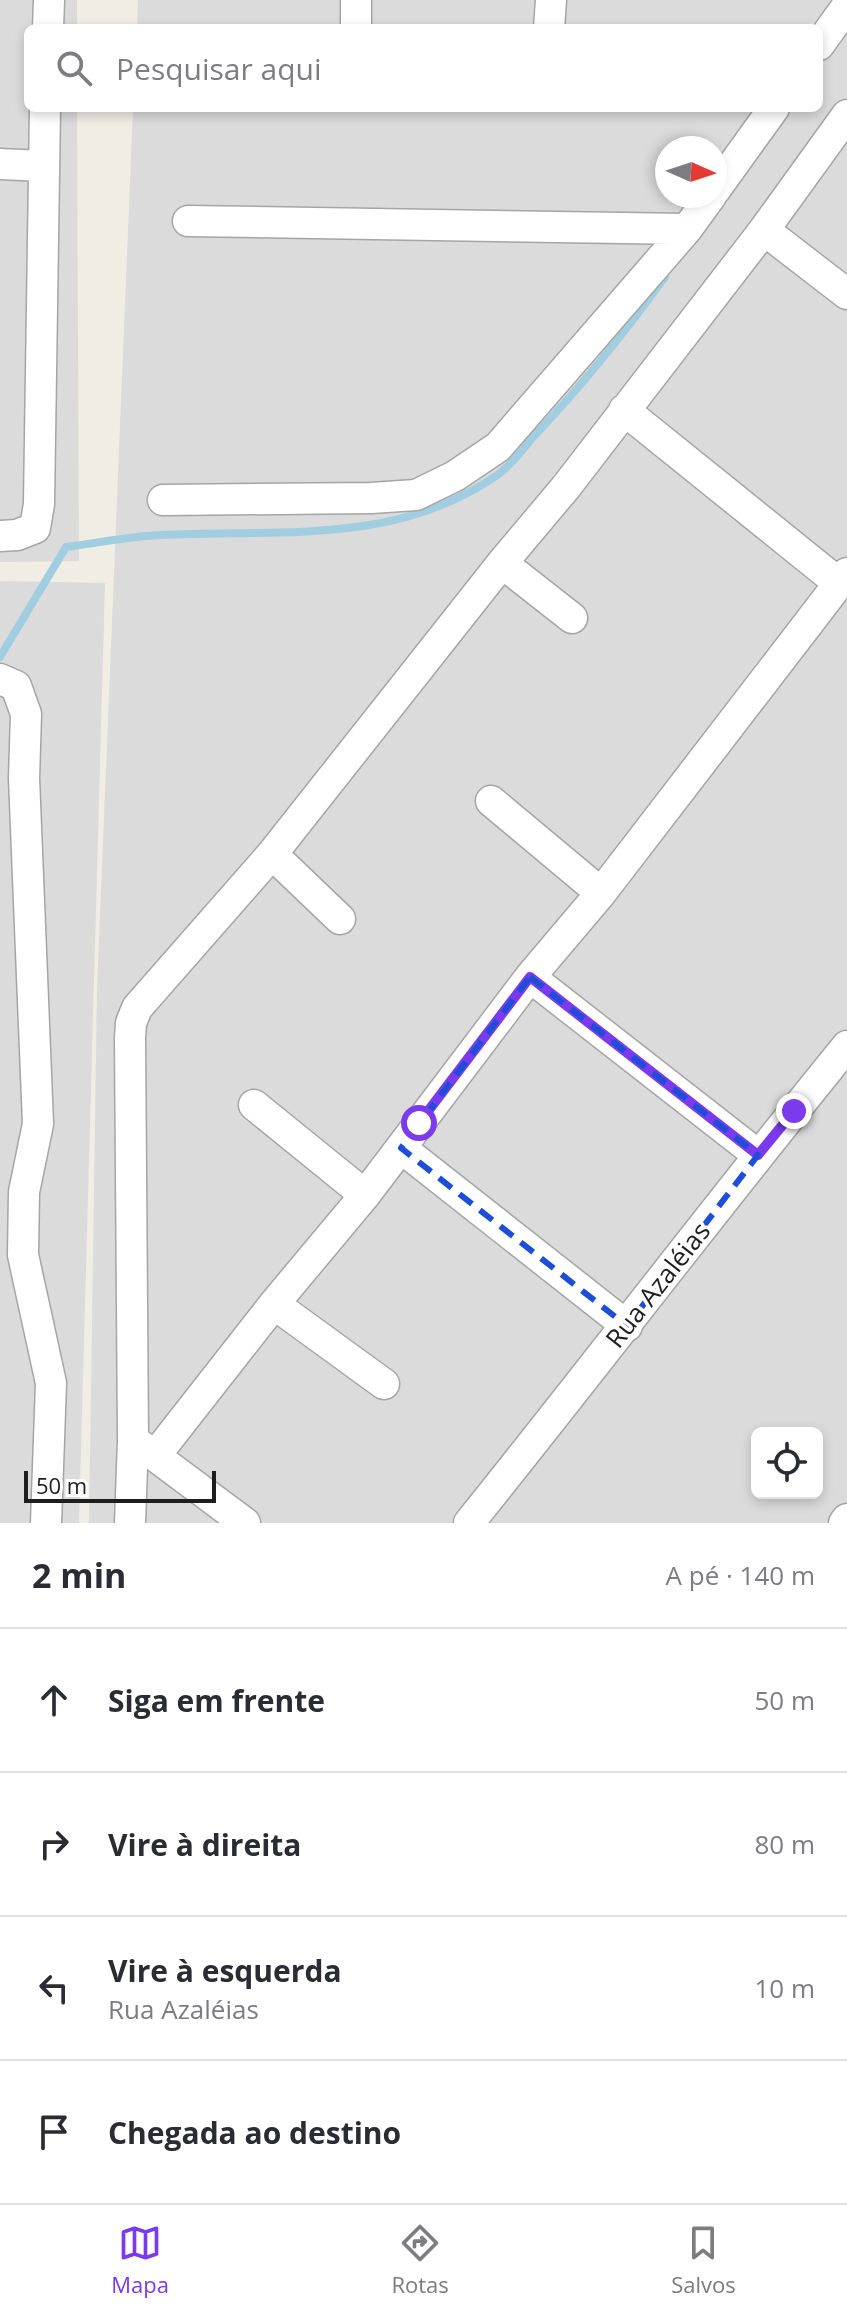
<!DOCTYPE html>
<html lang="pt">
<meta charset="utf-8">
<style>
:root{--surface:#fff;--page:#f2f2f3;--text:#2b2b33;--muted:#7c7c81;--line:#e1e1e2;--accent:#7c3aed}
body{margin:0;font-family:"Open Sans",sans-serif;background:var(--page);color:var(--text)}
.controls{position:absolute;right:24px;bottom:24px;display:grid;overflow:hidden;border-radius:12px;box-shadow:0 4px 12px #0003}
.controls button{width:72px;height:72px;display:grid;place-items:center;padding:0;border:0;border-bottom:2px solid var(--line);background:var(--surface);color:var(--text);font:40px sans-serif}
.compass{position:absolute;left:655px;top:136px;width:72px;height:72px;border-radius:50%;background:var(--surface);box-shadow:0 4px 12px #0003;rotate:93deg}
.scale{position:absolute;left:24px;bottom:20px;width:192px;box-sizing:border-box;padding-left:8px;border:4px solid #1e1e1e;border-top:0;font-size:22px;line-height:28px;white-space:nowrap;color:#1e1e1e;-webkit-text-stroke:6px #fff;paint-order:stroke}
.stop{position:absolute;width:24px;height:24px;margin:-18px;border:6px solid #7c3aed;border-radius:50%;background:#fff}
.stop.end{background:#7c3aed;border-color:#fff;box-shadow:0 2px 8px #0008}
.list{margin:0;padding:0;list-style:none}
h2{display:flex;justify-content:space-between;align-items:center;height:104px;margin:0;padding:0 32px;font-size:34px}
h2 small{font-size:26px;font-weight:400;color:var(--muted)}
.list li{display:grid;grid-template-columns:52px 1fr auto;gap:24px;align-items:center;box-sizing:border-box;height:144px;padding:0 32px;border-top:2px solid var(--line)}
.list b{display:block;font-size:30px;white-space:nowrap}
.list p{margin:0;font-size:26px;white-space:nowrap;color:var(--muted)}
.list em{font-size:26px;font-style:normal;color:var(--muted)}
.icon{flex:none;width:44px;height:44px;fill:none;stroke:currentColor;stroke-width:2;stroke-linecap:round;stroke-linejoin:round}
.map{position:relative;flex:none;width:847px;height:1523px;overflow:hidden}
.search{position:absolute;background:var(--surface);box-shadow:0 4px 12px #0003;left:24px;right:24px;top:24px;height:88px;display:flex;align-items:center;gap:20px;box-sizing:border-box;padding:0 28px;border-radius:12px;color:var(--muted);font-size:30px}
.sheet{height:680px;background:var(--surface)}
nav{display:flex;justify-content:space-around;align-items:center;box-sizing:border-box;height:112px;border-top:2px solid var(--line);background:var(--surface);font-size:22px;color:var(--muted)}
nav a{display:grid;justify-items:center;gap:4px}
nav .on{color:var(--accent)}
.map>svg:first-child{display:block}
.residential{fill:#dcdbdb;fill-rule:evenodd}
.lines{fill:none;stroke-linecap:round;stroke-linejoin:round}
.stream{stroke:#a1cde1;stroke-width:8}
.minor-casing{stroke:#a5a5a5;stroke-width:33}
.minor{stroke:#fff;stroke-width:30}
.route{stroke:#7c3aed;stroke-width:10}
.marked{fill:none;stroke:#1d4ed8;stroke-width:6;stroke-dasharray:16 10;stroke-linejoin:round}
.labels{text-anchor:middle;stroke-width:7;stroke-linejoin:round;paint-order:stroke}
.street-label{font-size:26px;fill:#1e1e1e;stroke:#fff}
</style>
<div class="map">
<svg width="847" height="1523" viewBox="0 0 847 1523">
<rect width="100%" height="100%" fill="#f0ede4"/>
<path class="residential" d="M 0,0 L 77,0 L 77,28 L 28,28 L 28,108 L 77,108 L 79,561 L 0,562 Z
M 138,0 L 847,0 L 847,1523 L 89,1523 L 97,989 L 133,108 L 819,108 L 819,28 L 137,28 ZM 667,148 L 715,148 L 715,196 L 667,196 ZM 757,1433 L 817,1433 L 817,1493 L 757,1493 Z
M 0,581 L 105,583 L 79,1523 L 0,1523 Z"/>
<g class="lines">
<path class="stream" d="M 0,657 L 66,547 C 98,543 130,536 162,535 C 279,529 394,546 496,476 C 511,466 523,449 534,436 C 581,387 625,332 665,277"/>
<g class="minor-casing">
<path id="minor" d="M 356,0 L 356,28
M 48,28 L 49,0
M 549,28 L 551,0
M 819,45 L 847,6
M 0,164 L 43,166
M 715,190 L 774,108
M 188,221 L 687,229
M 764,230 L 847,294
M 624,410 L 840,584
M 163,500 L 371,498 L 416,495 L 455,476 L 498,447 L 687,229 L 711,196
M 0,536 L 17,535 L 35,528 L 39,504 L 45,108
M 502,563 L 572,618
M 0,679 L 16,686 L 26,714 L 24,778 L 38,1124 L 24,1192 L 23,1255 L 51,1383 L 46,1523
M 491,801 L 601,893
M 272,854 L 340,919
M 530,977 L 758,1155
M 254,1105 L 365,1195
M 401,1148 L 627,1326
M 274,1304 L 384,1384
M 133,1440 L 155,1456 L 274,1304 L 365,1195 L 530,977 L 601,893 L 847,573
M 155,1456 L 245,1523
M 130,1523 L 133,1440 L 130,1038 L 131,1023 L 137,1008 L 272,854 L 502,563 L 566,487 L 764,230 L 847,115
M 469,1523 C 596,1365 719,1203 847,1046
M 844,1523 L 847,1519"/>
</g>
<use href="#minor" class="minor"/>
</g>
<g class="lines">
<path class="route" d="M 419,1123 L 530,977 L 758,1155 L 794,1111"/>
</g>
<path class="marked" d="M 530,977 L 758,1155 L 627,1326 L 401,1148 Z"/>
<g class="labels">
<g class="street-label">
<text transform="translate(658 1285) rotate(-52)" y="9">Rua Azaléias</text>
</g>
</g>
</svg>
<div class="controls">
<button><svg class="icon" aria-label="locate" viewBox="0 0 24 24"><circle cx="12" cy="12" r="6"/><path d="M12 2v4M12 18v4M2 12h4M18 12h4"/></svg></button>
</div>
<svg class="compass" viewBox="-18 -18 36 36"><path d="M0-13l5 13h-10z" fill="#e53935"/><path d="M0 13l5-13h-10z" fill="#7c7c81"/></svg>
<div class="scale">50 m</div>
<div class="stop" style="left:419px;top:1123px"></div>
<div class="stop end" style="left:794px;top:1111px"></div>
<div class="search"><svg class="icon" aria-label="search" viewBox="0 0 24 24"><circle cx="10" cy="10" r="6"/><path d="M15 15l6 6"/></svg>Pesquisar aqui</div>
</div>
<section class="sheet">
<h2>2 min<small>A pé · 140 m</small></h2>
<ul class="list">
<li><svg class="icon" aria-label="ahead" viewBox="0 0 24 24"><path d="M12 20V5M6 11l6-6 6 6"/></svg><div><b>Siga em frente</b></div><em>50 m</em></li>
<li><svg class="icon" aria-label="right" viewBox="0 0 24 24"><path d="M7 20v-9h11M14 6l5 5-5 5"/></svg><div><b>Vire à direita</b></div><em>80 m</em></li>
<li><svg class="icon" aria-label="left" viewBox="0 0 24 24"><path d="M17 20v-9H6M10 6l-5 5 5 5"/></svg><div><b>Vire à esquerda</b><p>Rua Azaléias</p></div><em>10 m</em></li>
<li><svg class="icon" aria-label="arrive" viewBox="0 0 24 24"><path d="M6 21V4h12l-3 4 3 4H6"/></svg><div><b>Chegada ao destino</b></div></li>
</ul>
</section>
<nav>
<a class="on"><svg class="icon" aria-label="map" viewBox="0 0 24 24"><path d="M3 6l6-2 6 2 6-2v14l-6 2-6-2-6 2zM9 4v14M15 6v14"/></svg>Mapa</a>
<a><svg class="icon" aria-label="directions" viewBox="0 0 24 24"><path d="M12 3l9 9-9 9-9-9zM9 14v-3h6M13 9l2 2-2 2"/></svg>Rotas</a>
<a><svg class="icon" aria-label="saved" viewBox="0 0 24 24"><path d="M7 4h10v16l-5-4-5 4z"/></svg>Salvos</a>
</nav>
